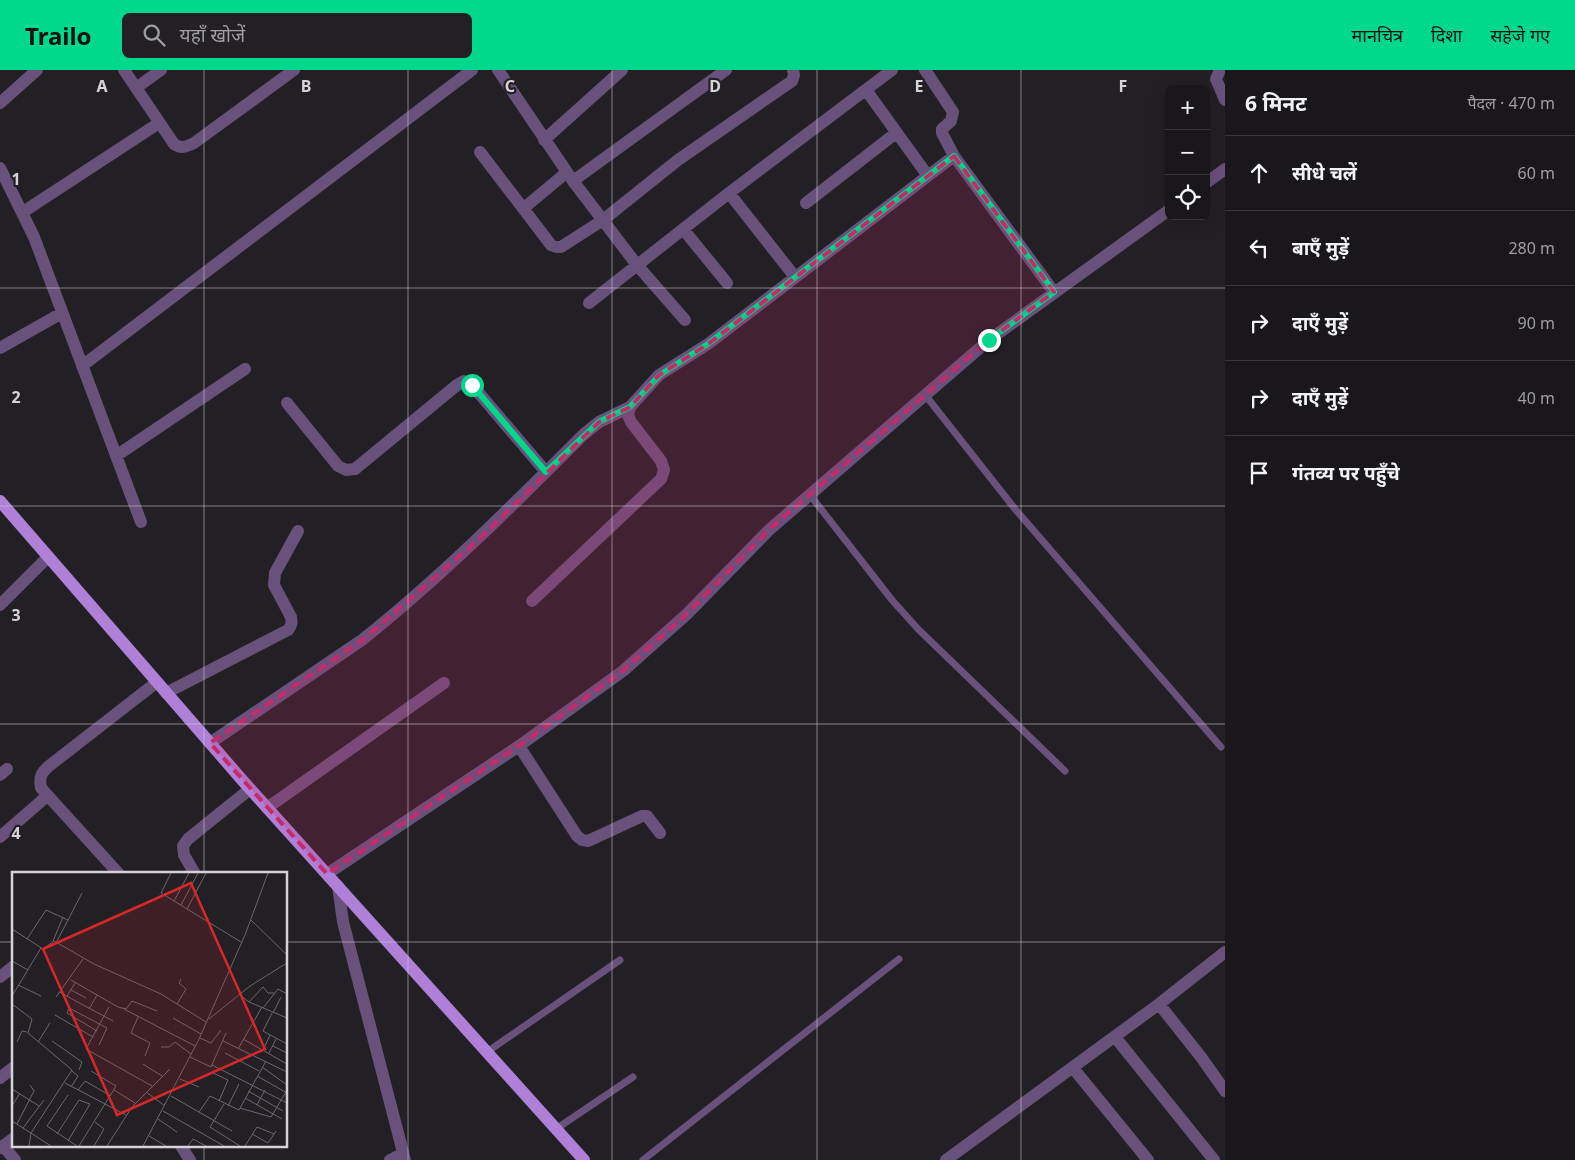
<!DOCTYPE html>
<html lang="hi">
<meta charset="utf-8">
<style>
:root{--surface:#1a171c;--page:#232025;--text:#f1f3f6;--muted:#9f9fa3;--line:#38363b;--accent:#00d98c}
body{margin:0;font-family:"Noto Sans","Noto Sans Devanagari",sans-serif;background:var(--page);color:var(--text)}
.controls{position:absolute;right:15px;top:15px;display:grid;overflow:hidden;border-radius:8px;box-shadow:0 5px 20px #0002}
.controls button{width:45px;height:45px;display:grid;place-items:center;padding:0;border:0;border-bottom:1px solid var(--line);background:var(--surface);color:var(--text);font:25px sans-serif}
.stop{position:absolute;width:15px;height:15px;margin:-11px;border:4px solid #00d98c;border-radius:50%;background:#fff}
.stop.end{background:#00d98c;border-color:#fff;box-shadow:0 1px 5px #0008}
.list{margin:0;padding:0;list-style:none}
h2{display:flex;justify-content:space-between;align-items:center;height:65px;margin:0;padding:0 20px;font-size:21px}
h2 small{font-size:16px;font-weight:400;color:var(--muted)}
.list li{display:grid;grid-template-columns:32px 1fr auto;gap:15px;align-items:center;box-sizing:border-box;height:75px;padding:0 20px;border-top:1px solid var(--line)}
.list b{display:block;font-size:19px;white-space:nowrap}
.list em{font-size:16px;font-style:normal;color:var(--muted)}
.icon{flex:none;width:28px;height:28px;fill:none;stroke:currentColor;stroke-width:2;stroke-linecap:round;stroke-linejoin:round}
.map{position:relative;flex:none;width:1225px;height:1090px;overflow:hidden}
header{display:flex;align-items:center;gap:30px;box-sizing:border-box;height:70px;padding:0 25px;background:var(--accent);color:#111}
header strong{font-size:24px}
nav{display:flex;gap:28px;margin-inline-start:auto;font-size:18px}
.search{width:350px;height:45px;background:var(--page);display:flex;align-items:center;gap:12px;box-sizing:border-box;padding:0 18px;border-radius:8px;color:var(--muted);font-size:19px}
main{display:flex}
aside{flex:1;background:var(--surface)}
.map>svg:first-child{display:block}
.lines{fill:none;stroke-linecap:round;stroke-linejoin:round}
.service{stroke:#68517b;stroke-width:7}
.minor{stroke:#68517b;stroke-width:12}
.tertiary{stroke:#68517b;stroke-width:12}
.primary{stroke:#b07fd7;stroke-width:12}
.route{stroke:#00d98c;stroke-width:6}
.marked{fill:#c42b68;fill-opacity:0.2;stroke:#c42b68;stroke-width:4;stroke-dasharray:10 6;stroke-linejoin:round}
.grid{fill:none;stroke:#d6d3d8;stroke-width:1;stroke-opacity:0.55}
.inset-road{fill:none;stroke:#6a676d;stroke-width:1}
.view{fill:#d62828;fill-opacity:0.15;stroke:#d62828;stroke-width:2.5}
.inset-edge{fill:none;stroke:#d6d3d8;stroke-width:2.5}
.grid-label{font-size:16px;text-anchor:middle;font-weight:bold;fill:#d6d3d8;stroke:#221f25;stroke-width:4.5;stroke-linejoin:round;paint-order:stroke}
</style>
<header>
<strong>Trailo</strong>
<div class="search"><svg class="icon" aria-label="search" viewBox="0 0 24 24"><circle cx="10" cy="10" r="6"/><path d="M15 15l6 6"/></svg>यहाँ खोजें</div>
<nav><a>मानचित्र</a><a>दिशा</a><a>सहेजे गए</a></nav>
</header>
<main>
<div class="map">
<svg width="1225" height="1090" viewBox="0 0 1225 1090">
<rect width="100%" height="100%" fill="#221f25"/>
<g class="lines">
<path class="service" d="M 926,326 L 1015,439 L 1221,677
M 810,425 L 892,530 L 918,559 L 1065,701
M 487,982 L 620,890
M 556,1059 L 633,1007
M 643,1090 L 899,889"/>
<path class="minor" d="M 124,0 L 174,74 C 181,79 186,77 194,73 L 294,0
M 498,0 L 573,111 L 637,195 L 685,250
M 925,0 L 953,42 L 951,51 L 942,59 L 942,63 L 954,86 L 1054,222
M 1220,0 L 1216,9 L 1225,30
M 136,18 L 161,0
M 866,20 L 928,106
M 0,33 L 37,0
M 544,70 L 622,0
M 480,82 L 551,175 L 556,177 L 561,177 L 603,150 L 678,90 L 792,11 L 794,5 L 793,0
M 0,98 L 34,167 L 141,452
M 573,111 L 726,0
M 1206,113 L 1225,99
M 729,123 L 795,207
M 806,133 L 896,63
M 524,138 L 567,102
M 23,142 L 159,53
M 683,159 L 727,213
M 589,233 L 729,123 L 892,0
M 0,278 L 62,243
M 82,296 L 472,0
M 287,333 L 338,396 L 346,400 L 355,399 L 457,315 L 464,311 L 472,315 L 546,402
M 116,386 L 245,299
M 532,531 L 661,409 L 664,400 L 661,391 L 631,352 L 628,345 L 630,337 L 659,305 L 708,274 L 954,86
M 0,535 L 48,487
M 166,623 L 288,560 C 292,555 292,553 291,547 L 274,515 L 275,503 L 298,461
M 210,673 L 362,570 C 441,507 513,435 584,364 L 599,352 L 630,337
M 519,676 L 577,766 L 582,770 L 588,771 L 642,746 L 647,746 L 660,763
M 0,705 L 7,699
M 267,738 L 444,613
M 0,767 L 47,726
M 119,804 L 41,718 C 39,707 41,703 49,696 L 157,612
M 195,804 L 184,785 L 183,776 L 188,769 L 250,719
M 327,804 L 519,676 L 623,601 L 687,544 L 769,460 L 989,270 L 1169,140
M 0,907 L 14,896
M 1159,934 L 1225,882
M 1115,967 L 1214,1090
M 1073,998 L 1148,1090
M 0,1008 L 14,997
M 3,1076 L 15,1090
M 181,1076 L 190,1090
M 0,1078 L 14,1068
M 390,1090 L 402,1084
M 946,1090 L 1159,934 L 1201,987 L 1225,1021"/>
<path class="tertiary" d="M 338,816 L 343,852 L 405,1090"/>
<path class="primary" d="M 0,431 L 243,711 L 584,1090"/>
</g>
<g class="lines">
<path class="route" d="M 472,315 L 546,402 L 599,352 L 630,337 L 660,305 L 708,274 L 954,86 L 1054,222 L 989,270"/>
</g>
<path class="marked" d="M 954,86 L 1054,222 L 989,270 L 769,460 L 687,544 L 623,601 L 519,676 L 327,804 L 210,673 L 362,570 L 478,470 L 599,352 L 630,337 L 659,305 L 708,274 Z"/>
<path class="grid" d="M 204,0 L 204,804M 408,0 L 408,1090M 612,0 L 612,1090M 817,0 L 817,1090M 1021,0 L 1021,1090M 0,218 L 1225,218M 0,436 L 1225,436M 0,654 L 1225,654M 0,872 L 14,872M 286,872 L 1225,872M 204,1076 L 204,1090"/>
<g transform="translate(12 802)">
<rect width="275" height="275" fill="#221f25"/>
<path class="inset-road" d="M 159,1 L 149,21 L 162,29M 177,1 L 162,29 L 229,70M 169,33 L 186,1M 175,37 L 194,1M 239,48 L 275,83M 0,57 L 31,77 L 42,69 L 82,92 L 149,122 L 194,150M 15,67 L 34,38 L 56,48M 41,69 L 51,45M 44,71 L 70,21M 0,89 L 16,98M 59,108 L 106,135 L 114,137 L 120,129 L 145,139M 6,113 L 29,124M 59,118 L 74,126M 47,120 L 101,149M 228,123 L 237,130 L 275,146M 0,124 L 29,76M 55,124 L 63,111M 44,125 L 71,87M 237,130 L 251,115 L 256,121 L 262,121M 0,132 L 20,147 L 16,161 L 60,198 L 19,261 L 17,274M 165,132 L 174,117 L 167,111 L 169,107M 97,135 L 74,177 L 140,214M 251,136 L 266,117 L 275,122M 77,137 L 85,123M 112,137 L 183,174M 260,141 L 251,159 L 275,172M 261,141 L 269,125M 43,143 L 81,165M 126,145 L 119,161 L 138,171 L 133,184M 161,146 L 189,162M 197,147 L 238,114 L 275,91M 85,159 L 55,141 L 57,136 L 95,156 L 87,173M 188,166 L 199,171 L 209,158M 231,167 L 275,192M 40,169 L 70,190 L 67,198M 211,169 L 275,200M 5,170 L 10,159 L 15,160M 26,170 L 38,151M 261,174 L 275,181M 149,175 L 157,175 L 163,170 L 179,182M 226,177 L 250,135M 251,178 L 258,163M 213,181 L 247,199M 257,181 L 264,167M 178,185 L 199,195 L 214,161M 131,192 L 150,204M 200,193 L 275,231M 250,195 L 275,213M 199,200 L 216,208 L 207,229M 245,204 L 275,221M 168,207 L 187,215M 53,211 L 114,243M 59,215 L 66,204 L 60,199M 0,217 L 27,234M 66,218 L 73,209 L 99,224M 102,218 L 123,231M 236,219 L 271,239M 134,220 L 153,234M 56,223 L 35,254 L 65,274M 159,224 L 220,259M 233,226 L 270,247M 212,232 L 198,255 L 228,274M 245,233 L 253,218M 0,234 L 8,221M 216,234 L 227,212M 228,236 L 259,245 L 274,220M 151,239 L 212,274M 187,240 L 198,224 L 227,238 L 254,189M 146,247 L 165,260M 0,249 L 39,274M 5,252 L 22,219 L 18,213M 11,256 L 32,228M 45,262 L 67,228 L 78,232 L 56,269M 240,262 L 256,271 L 264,259M 137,264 L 154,274M 67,274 L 104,214 L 79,199M 82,274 L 92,257 L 83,250M 95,274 L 120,235 L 158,197M 131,274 L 187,167 L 233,63 L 256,1M 176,274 L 181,267 L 194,274M 233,274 L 245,255 L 262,262"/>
<path class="view" d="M 179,11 L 253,177 L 105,243 L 31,77 Z"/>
<rect width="275" height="275" class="inset-edge"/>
</g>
<g class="grid-label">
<text x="102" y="22">A</text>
<text x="306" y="22">B</text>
<text x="510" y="22">C</text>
<text x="715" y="22">D</text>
<text x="919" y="22">E</text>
<text x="1123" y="22">F</text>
<text x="16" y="115">1</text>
<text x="16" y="333">2</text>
<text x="16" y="551">3</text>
<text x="16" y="769">4</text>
</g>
</svg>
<div class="controls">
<button>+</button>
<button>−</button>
<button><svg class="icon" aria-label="locate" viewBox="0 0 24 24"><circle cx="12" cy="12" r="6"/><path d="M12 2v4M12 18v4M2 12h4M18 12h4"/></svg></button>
</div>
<div class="stop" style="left:472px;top:315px"></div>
<div class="stop end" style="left:989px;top:270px"></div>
</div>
<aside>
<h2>6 मिनट<small>पैदल · 470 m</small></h2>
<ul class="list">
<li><svg class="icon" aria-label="ahead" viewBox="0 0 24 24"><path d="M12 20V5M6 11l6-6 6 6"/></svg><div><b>सीधे चलें</b></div><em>60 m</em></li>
<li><svg class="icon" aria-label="left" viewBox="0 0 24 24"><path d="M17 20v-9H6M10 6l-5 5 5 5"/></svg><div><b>बाएँ मुड़ें</b></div><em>280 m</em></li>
<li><svg class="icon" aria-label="right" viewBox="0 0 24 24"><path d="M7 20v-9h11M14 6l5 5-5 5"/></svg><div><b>दाएँ मुड़ें</b></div><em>90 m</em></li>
<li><svg class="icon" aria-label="right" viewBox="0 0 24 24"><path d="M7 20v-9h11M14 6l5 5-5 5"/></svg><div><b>दाएँ मुड़ें</b></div><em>40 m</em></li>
<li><svg class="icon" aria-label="arrive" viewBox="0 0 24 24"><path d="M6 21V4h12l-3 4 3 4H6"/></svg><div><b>गंतव्य पर पहुँचे</b></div></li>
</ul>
</aside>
</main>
